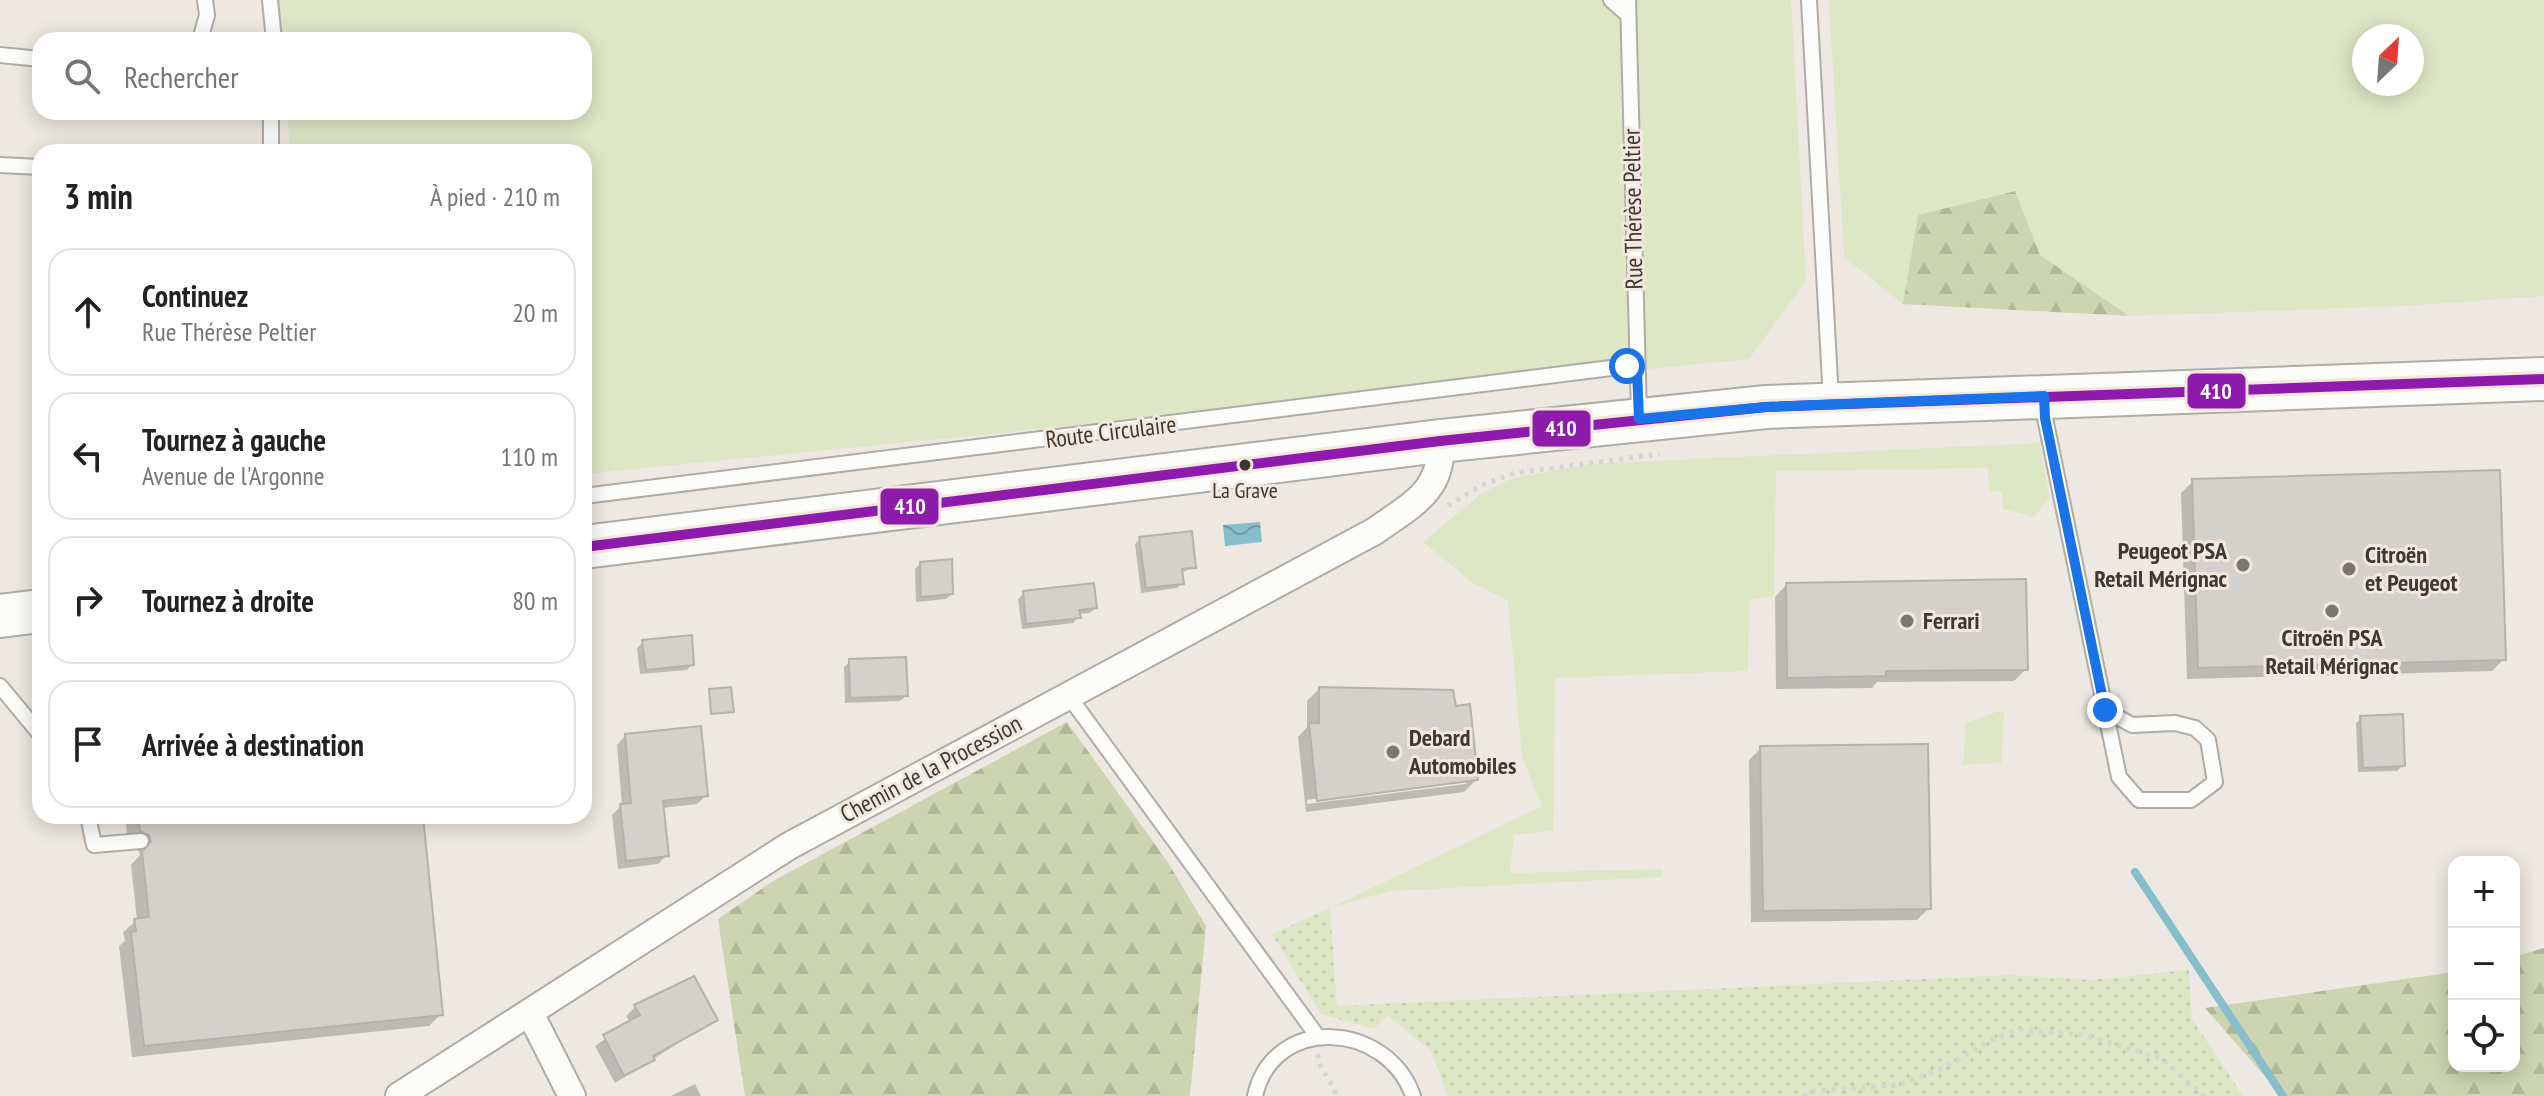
<!DOCTYPE html>
<html lang="fr">
<meta charset="utf-8">
<style>
:root{--surface:#fff;--page:#f2f2f2;--text:#222;--muted:#767676;--line:#e0e0e0}
body{margin:0;font-family:"PT Sans Narrow",sans-serif;background:var(--page);color:var(--text)}
.controls{position:absolute;right:24px;bottom:24px;display:grid;overflow:hidden;border-radius:16px;box-shadow:0 4px 20px #0003}
.controls button{width:72px;height:72px;display:grid;place-items:center;padding:0;border:0;border-bottom:2px solid var(--line);background:var(--surface);color:var(--text);font:40px sans-serif}
.compass{position:absolute;left:2352px;top:24px;width:72px;height:72px;border-radius:50%;background:var(--surface);box-shadow:0 4px 20px #0003;rotate:25deg}
.stop{position:absolute;width:24px;height:24px;margin:-18px;border:6px solid #1a73e8;border-radius:50%;background:#fff}
.stop.end{background:#1a73e8;border-color:#fff;box-shadow:0 2px 8px #0008}
.list{margin:0;padding:0;list-style:none}
h2{display:flex;justify-content:space-between;align-items:center;height:104px;margin:0;padding:0 32px;font-size:34px}
h2 small{font-size:26px;font-weight:400;color:var(--muted)}
.list li{display:grid;grid-template-columns:52px 1fr auto;gap:24px;align-items:center;box-sizing:border-box;height:128px;margin:0 16px 16px;padding:0 16px;border:2px solid var(--line);border-radius:24px}
.list b{display:block;font-size:30px;white-space:nowrap}
.list p{margin:0;font-size:26px;white-space:nowrap;color:var(--muted)}
.list em{font-size:26px;font-style:normal;color:var(--muted)}
.icon{flex:none;width:44px;height:44px;fill:none;stroke:currentColor;stroke-width:2;stroke-linecap:round;stroke-linejoin:round}
.map{position:relative;flex:none;width:2544px;height:1096px;overflow:hidden}
.search{position:absolute;background:var(--surface);box-shadow:0 4px 20px #0003;left:32px;top:32px;width:560px;height:88px;display:flex;align-items:center;gap:20px;box-sizing:border-box;padding:0 28px;border-radius:24px;color:var(--muted);font-size:30px}
.panel{position:absolute;background:var(--surface);box-shadow:0 4px 20px #0003;left:32px;top:144px;width:560px;height:680px;border-radius:24px}
.map>svg:first-child{display:block}
.grass{fill:#dee7c5;fill-rule:evenodd}
.forest{fill:url(#forest-firs)}
.park{fill:url(#park-dots)}
.water{fill:url(#water-waves)}
.shadow{fill:#0003;fill-rule:evenodd}
.lines{fill:none;stroke-linecap:round;stroke-linejoin:round}
.stream{stroke:#86becc;stroke-width:8}
.building{fill:#d4d0cb;stroke:#b5b1ad;stroke-width:2}
.service-casing{stroke:#afaca7;stroke-width:18}
.minor-casing{stroke:#afaca7;stroke-width:30}
.primary-casing{stroke:#afaca7;stroke-width:46}
.path{stroke:#d7d5d4;stroke-width:5;stroke-dasharray:4 6;stroke-linecap:butt}
.service{stroke:#fcfcfb;stroke-width:14}
.minor{stroke:#fcfcfb;stroke-width:26}
.primary{stroke:#fcfcfb;stroke-width:42}
.bus-1-casing{stroke:#f2e8dd;stroke-width:16}
.bus-1{stroke:#8f1bac;stroke-width:10}
.route{stroke:#1a73e8;stroke-width:10}
.bus-dot{fill:#3c3834;stroke:#f2e8dd;stroke-width:3}
.poi-dot{fill:#7a7671;stroke:#f2e8dd;stroke-width:3}
.labels{text-anchor:middle;stroke-width:6;stroke-linejoin:round;paint-order:stroke}
.bus-label{font-size:22px;fill:#3c3834;stroke:#f2e8dd}
.street-label{font-size:24px;fill:#3c3834;stroke:#f2e8dd}
.poi-label{font-size:24px;font-weight:bold;fill:#3c3834;stroke:#f2e8dd;text-anchor:start}
.line-badge{stroke:#f2e8dd;stroke-width:3}
.badge-label{font-size:22px;text-anchor:middle;font-weight:bold;fill:#fff}
</style>
<div class="map">
<svg width="2544" height="1096" viewBox="0 0 2544 1096">
<defs>
<pattern id="forest-firs" width="22" height="20" patternUnits="userSpaceOnUse" patternTransform="scale(2)"><rect width="22" height="20" fill="#ccd5b0"/><path d="M5 1l3.5 6h-7zM16 11l3.5 6h-7z" fill="#b0b898"/></pattern>
<pattern id="park-dots" width="8" height="8" patternUnits="userSpaceOnUse" patternTransform="scale(2)"><rect width="8" height="8" fill="#dee7c5"/><path d="M2 2h.1M6 6h.1" fill="none" stroke="#bfc7aa" stroke-width="1.8" stroke-linecap="round"/></pattern>
<pattern id="water-waves" width="16" height="10" patternUnits="userSpaceOnUse" patternTransform="scale(2)"><rect width="16" height="10" fill="#86becc"/><path d="M0 5q4-4 8 0t8 0" fill="none" stroke="#6f9ba6"/></pattern>
</defs>
<rect width="100%" height="100%" fill="#ede8e2"/>
<path class="grass" d="M 277,0 L 1791,0 L 1806,281 L 1749,359 L 584,474 L 584,152 L 290,152 L 287,112 L 584,112 L 584,40 L 281,40 Z
M 1829,0 L 2544,0 L 2544,296 L 2402,306 L 2129,316 L 2040,255 L 2014,191 L 1918,215 L 1903,304 L 1844,257 ZM 2364,36 L 2412,36 L 2412,84 L 2364,84 Z
M 2039,443 L 2050,497 L 2034,517 L 2003,509 L 2002,491 L 1989,492 L 1988,468 L 1776,471 L 1774,596 L 1749,600 L 1748,671 L 1555,678 L 1553,830 L 1514,835 L 1510,873 L 1663,869 L 1661,877 L 1391,891 L 1330,908 L 1542,806 L 1522,757 L 1508,601 L 1473,583 L 1423,542 L 1482,493 L 1510,479 L 1589,464 Z
M 1999,711 L 2004,712 L 2001,763 L 1963,765 L 1966,723 Z"/>
<path class="forest" d="M 2015,191 L 2040,255 L 2129,316 L 1903,304 L 1918,215 Z
M 1067,722 L 1167,861 L 1206,926 L 1190,1096 L 745,1096 L 718,919 L 773,881 Z
M 2544,948 L 2544,1096 L 2282,1096 L 2205,1008 L 2454,972 L 2454,1066 L 2514,1066 L 2514,957 Z"/>
<path class="park" d="M 1330,908 L 1337,1006 L 2012,975 L 2090,980 L 2189,970 L 2192,1019 L 2243,1096 L 1448,1096 L 1431,1051 L 1387,1015 L 1374,1029 L 1321,1014 L 1272,934 Z"/>
<path class="water" d="M 1260,522 L 1262,542 L 1225,546 L 1223,525 Z"/>
<path class="shadow" d="M 2193,481 L 2504,659 L 2492,671 L 2187,679 L 2181,493 Z
M 1140,539 L 1194,567 L 1181,573 L 1182,583 L 1177,588 L 1141,593 L 1135,544 Z
M 921,563 L 951,594 L 946,599 L 916,602 L 915,569 Z
M 1786,585 L 2026,669 L 2014,681 L 1877,682 L 1872,688 L 1776,689 L 1775,597 Z
M 1024,593 L 1095,608 L 1090,613 L 1078,614 L 1074,623 L 1022,629 L 1018,599 Z
M 643,642 L 692,664 L 687,670 L 640,674 L 637,648 Z
M 850,661 L 906,696 L 900,701 L 845,703 L 844,667 Z
M 1319,689 L 1476,780 L 1464,792 L 1306,812 L 1298,737 L 1307,727 L 1307,701 ZM 1466,780 L 1466,784 L 1307,804 L 1307,800 Z
M 710,691 L 732,711 L 710,715 Z
M 2361,718 L 2403,765 L 2397,771 L 2358,772 L 2356,723 Z
M 625,736 L 706,796 L 697,804 L 662,808 L 667,855 L 658,864 L 618,869 L 612,815 L 622,805 L 617,745 Z
M 1761,748 L 1929,908 L 1917,920 L 1751,922 L 1749,760 Z
M 125,816 L 421,816 L 441,1014 L 429,1026 L 132,1057 L 119,946 L 125,941 L 123,932 L 137,920 L 131,865 L 140,855 L 137,846 L 128,843 Z
M 635,1007 L 715,1020 L 615,1083 L 595,1046 L 630,1022 L 626,1016 Z
M 695,1084 L 701,1096 L 671,1096 Z"/>
<g class="lines">
<path class="stream" d="M 2135,872 L 2283,1096"/>
</g>
<path class="building" d="M 2500,470 L 2506,660 L 2198,668 L 2192,479 Z
M 1192,531 L 1196,568 L 1182,569 L 1184,584 L 1146,588 L 1139,537 Z
M 952,559 L 953,594 L 921,597 L 920,562 Z
M 2026,579 L 2028,670 L 1886,671 L 1886,676 L 1787,678 L 1786,583 Z
M 1094,583 L 1097,608 L 1079,610 L 1081,618 L 1026,624 L 1023,591 Z
M 692,635 L 694,665 L 646,670 L 642,640 Z
M 906,657 L 908,696 L 850,698 L 849,659 Z
M 731,687 L 734,712 L 711,714 L 709,689 Z
M 1319,687 L 1453,690 L 1456,706 L 1470,704 L 1478,780 L 1317,801 L 1309,723 L 1319,723 Z
M 2403,714 L 2405,766 L 2363,768 L 2360,716 Z
M 701,726 L 708,796 L 663,801 L 669,856 L 626,861 L 620,804 L 631,803 L 625,734 Z
M 1928,744 L 1931,909 L 1763,911 L 1760,746 Z
M 138,816 L 423,816 L 443,1015 L 144,1046 L 131,932 L 136,931 L 134,919 L 149,917 L 142,851 L 151,841 L 149,835 L 140,831 Z
M 694,976 L 718,1020 L 653,1056 L 655,1060 L 624,1076 L 603,1035 L 640,1015 L 634,1005 Z"/>
<g class="lines">
<g class="service-casing">
<path id="service" d="M 270,0 L 274,40
M 1611,0 L 1628,15
M 1628,0 L 1639,415
M 1809,0 L 1831,400
M 200,40 L 207,15 L 205,0
M 0,55 L 40,59
M 271,112 L 271,152
M 0,165 L 40,167
M 2044,400 L 2045,418 L 2119,777 L 2139,800 L 2191,800 L 2215,782 L 2208,740 L 2195,728 L 2175,723 L 2132,725 L 2105,710
M 584,496 L 1627,366 L 1637,370
M 0,686 L 40,734
M 1068,695 L 1318,1037
M 88,816 L 94,845 L 141,841
M 1255,1096 C 1273,1014 1387,1021 1413,1096"/>
</g>
<g class="minor-casing">
<path id="minor" d="M 530,1013 L 572,1096
M 399,1096 L 789,846 L 1375,531 C 1411,505 1444,491 1440,441"/>
</g>
<g class="primary-casing">
<path id="primary" d="M 584,547 L 1440,441 L 1766,407 L 2544,379
M 0,616 L 40,611"/>
</g>
<path class="path" d="M 1448,506 L 1482,485 L 1515,473 L 1660,454
M 1318,1054 C 1318,1069 1332,1081 1336,1096
M 1803,1096 L 1811,1091 L 1899,1085 L 1939,1070 L 1997,1037 L 2020,1030 L 2084,1035 L 2161,1058 L 2204,1096"/>
<use href="#service" class="service"/>
<use href="#minor" class="minor"/>
<use href="#primary" class="primary"/>
<g class="bus-1-casing">
<path id="bus-1" d="M 584,547 L 1440,441 L 1766,407 L 2544,379"/>
</g>
<use href="#bus-1" class="bus-1"/>
</g>
<g class="lines">
<path class="route" d="M 1627,366 L 1637,370 L 1639,419 L 1766,407 L 2044,396 L 2045,418 L 2105,710"/>
</g>
<circle class="bus-dot" cx="1245" cy="465" r="7"/>
<g class="poi-dot">
<circle cx="2243" cy="565" r="8"/>
<circle cx="2349" cy="569" r="8"/>
<circle cx="2332" cy="611" r="8"/>
<circle cx="1907" cy="621" r="8"/>
<circle cx="1393" cy="752" r="8"/>
</g>
<g class="labels">
<g class="bus-label">
<text x="1245" y="498">La Grave</text>
</g>
<g class="street-label">
<text transform="translate(1633 209) rotate(-91)" y="8">Rue Thérèse Peltier</text>
<text transform="translate(1111 432) rotate(-7)" y="8">Route Circulaire</text>
<text transform="translate(931 769) rotate(-28)" y="8">Chemin de la Procession</text>
</g>
<g class="poi-label">
<text x="2227" y="559" text-anchor="end">Peugeot PSA<tspan x="2227" dy="28">Retail Mérignac</tspan></text>
<text x="2365" y="563">Citroën<tspan x="2365" dy="28">et Peugeot</tspan></text>
<text x="1923" y="629">Ferrari</text>
<text x="2332" y="646" text-anchor="middle">Citroën PSA<tspan x="2332" dy="28">Retail Mérignac</tspan></text>
<text x="1409" y="746">Debard<tspan x="1409" dy="28">Automobiles</tspan></text>
</g>
</g>
<g class="line-badge">
<rect x="2186" y="372" width="61" height="38" rx="8" fill="#8f1bac"/>
<rect x="1531" y="409" width="61" height="39" rx="8" fill="#8f1bac"/>
<rect x="879" y="487" width="61" height="39" rx="8" fill="#8f1bac"/>
</g>
<g class="badge-label">
<text x="2216" y="399">410</text>
<text x="1561" y="436">410</text>
<text x="910" y="514">410</text>
</g>
</svg>
<div class="controls">
<button>+</button>
<button>−</button>
<button><svg class="icon" aria-label="locate" viewBox="0 0 24 24"><circle cx="12" cy="12" r="6"/><path d="M12 2v4M12 18v4M2 12h4M18 12h4"/></svg></button>
</div>
<svg class="compass" viewBox="-18 -18 36 36"><path d="M0-13l5 13h-10z" fill="#e53935"/><path d="M0 13l5-13h-10z" fill="#767676"/></svg>
<div class="stop" style="left:1627px;top:366px"></div>
<div class="stop end" style="left:2105px;top:710px"></div>
<div class="search"><svg class="icon" aria-label="search" viewBox="0 0 24 24"><circle cx="10" cy="10" r="6"/><path d="M15 15l6 6"/></svg>Rechercher</div>
<section class="panel">
<h2>3 min<small>À pied · 210 m</small></h2>
<ul class="list">
<li><svg class="icon" aria-label="ahead" viewBox="0 0 24 24"><path d="M12 20V5M6 11l6-6 6 6"/></svg><div><b>Continuez</b><p>Rue Thérèse Peltier</p></div><em>20 m</em></li>
<li><svg class="icon" aria-label="left" viewBox="0 0 24 24"><path d="M17 20v-9H6M10 6l-5 5 5 5"/></svg><div><b>Tournez à gauche</b><p>Avenue de l'Argonne</p></div><em>110 m</em></li>
<li><svg class="icon" aria-label="right" viewBox="0 0 24 24"><path d="M7 20v-9h11M14 6l5 5-5 5"/></svg><div><b>Tournez à droite</b></div><em>80 m</em></li>
<li><svg class="icon" aria-label="arrive" viewBox="0 0 24 24"><path d="M6 21V4h12l-3 4 3 4H6"/></svg><div><b>Arrivée à destination</b></div></li>
</ul>
</section>
</div>
